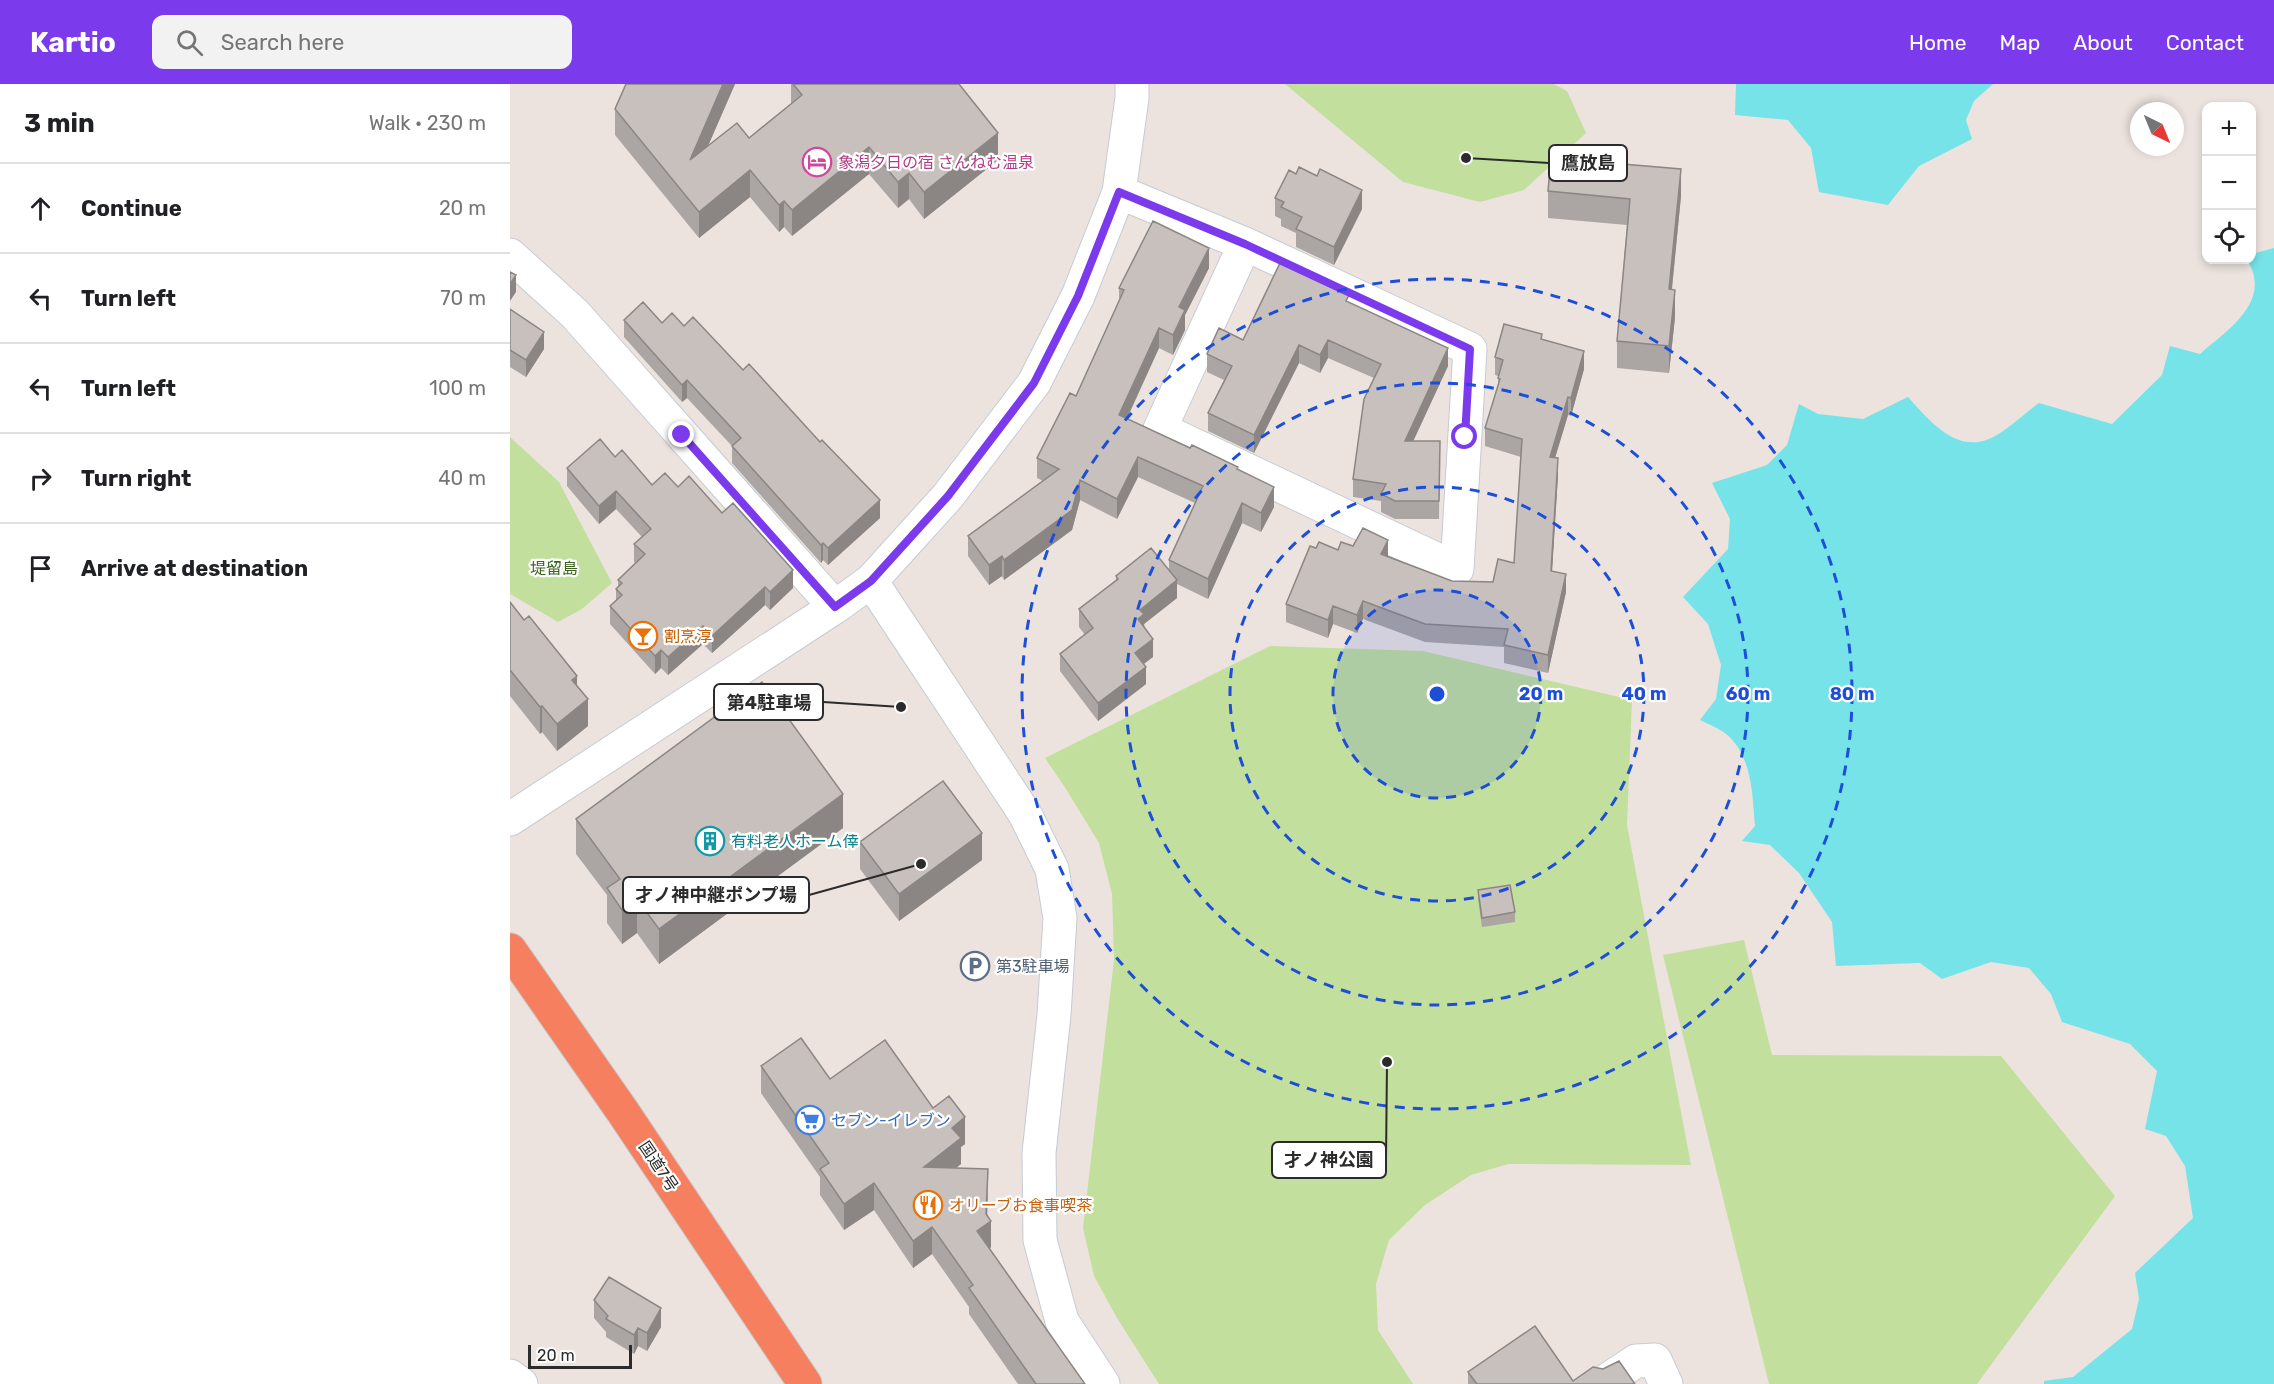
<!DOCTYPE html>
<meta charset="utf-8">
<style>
:root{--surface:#fff;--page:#f2f2f2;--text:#202124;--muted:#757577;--line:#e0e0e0;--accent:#7c3aed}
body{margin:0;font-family:Rubik,"Noto Sans JP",sans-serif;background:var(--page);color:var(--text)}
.controls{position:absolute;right:18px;top:18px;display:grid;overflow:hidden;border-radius:12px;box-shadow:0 3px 9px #0003}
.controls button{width:54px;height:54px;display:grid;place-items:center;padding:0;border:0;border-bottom:2px solid var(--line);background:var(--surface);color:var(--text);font:30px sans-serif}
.compass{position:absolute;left:1620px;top:18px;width:54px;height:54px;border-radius:50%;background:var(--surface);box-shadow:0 3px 9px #0003;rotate:137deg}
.scale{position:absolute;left:18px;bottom:15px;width:104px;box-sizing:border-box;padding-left:6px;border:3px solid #2b2b2b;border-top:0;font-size:16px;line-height:21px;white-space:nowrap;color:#2b2b2b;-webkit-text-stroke:4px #fff;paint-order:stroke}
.stop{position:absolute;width:18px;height:18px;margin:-14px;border:4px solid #7c3aed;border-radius:50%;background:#fff}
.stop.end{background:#7c3aed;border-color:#fff;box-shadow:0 2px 6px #0008}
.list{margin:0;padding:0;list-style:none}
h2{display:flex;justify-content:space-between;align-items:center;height:78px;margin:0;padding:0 24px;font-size:26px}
h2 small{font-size:20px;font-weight:400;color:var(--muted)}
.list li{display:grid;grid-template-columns:39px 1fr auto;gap:18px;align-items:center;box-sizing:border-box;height:90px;padding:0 24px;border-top:2px solid var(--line)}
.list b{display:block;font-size:22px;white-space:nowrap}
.list em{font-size:20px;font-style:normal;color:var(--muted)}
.icon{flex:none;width:33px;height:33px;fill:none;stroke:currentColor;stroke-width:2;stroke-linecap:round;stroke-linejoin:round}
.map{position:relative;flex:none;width:1764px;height:1300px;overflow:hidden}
header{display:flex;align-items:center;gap:36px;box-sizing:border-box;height:84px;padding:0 30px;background:var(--accent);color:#fff}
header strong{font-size:28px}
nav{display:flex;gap:33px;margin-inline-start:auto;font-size:21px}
.search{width:420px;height:54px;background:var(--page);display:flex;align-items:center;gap:15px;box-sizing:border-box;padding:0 21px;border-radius:12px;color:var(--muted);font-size:22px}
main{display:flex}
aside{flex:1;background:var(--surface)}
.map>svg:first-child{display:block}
.green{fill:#c2df9d}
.water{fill:#76e3e8}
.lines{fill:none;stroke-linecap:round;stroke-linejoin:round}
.minor-casing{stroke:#c6cbd4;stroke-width:35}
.highway-casing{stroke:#c4c4c4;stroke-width:35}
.minor{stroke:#fff;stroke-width:33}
.highway{stroke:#f57f5f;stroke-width:33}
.wall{fill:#aba5a3}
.shaded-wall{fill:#8b8684}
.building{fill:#c7c0bd;stroke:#8b8684;stroke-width:1.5}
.route{stroke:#7c3aed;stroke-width:8}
.ring{fill:none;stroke:#1d4ed8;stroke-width:3;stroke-dasharray:10 8}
.labels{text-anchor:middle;stroke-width:4.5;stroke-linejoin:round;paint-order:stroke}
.hotel-label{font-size:16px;fill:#b23c85;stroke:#fff;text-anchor:start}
.park-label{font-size:16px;fill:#3c641e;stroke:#fff}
.food-label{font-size:16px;fill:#c56008;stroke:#fff;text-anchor:start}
.culture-label{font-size:16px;fill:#0d838f;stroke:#fff;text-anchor:start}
.service-label{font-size:16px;fill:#4e5e75;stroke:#fff;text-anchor:start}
.shop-label{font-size:16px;fill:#366cbe;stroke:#fff;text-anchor:start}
.street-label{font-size:16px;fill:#2b2b2b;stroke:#fff}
.centre{fill:#1d4ed8;stroke:#fff;stroke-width:3}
.ring-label{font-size:18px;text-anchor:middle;font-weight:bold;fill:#1d4ed8;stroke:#fff;stroke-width:4.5;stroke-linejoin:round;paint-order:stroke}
.leader{fill:none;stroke:#2b2b2b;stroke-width:2}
.callout-dot{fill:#2b2b2b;stroke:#fff;stroke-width:2}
.callout{fill:#fff;stroke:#2b2b2b;stroke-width:2}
.callout-label{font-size:18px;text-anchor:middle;font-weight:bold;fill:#2b2b2b}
</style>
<header>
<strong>Kartio</strong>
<div class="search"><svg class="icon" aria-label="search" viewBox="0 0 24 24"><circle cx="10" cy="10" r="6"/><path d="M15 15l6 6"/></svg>Search here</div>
<nav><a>Home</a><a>Map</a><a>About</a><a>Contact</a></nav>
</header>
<main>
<aside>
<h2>3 min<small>Walk · 230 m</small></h2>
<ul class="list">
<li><svg class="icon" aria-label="ahead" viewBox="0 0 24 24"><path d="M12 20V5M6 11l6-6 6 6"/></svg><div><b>Continue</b></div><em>20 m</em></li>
<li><svg class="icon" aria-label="left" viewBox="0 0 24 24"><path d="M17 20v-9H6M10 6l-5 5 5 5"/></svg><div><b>Turn left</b></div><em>70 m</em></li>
<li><svg class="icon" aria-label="left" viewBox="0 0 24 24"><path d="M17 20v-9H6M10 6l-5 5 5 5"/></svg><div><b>Turn left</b></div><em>100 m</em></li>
<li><svg class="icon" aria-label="right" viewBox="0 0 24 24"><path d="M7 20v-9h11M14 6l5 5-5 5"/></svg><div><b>Turn right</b></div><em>40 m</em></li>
<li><svg class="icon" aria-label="arrive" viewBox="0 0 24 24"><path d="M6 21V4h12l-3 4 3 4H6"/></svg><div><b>Arrive at destination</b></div></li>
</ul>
</aside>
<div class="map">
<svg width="1764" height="1300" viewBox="0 0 1764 1300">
<rect width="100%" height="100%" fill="#ece3de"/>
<path class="green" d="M 775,0 L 1044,0 L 1057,7 L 1076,49 L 1014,106 L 970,118 L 893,98 Z
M 0,353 L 49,398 L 102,499 L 72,525 L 48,538 L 0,510 Z
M 760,562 L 913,567 L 1122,616 L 1117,741 L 1181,1081 L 998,1080 L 961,1091 L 915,1121 L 879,1156 L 866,1200 L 868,1246 L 903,1300 L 649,1300 L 607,1234 L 584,1192 L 573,1144 L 604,876 L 602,810 L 589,759 L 556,705 L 535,674 Z
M 1234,856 L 1262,971 L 1491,972 L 1605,1112 L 1467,1300 L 1259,1300 L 1153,871 Z"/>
<path class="water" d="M 1226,0 L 1483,0 L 1464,17 L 1456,36 L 1462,55 L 1409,82 L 1378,121 L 1309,108 L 1301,64 L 1278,36 L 1225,31 Z
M 1764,164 L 1764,1300 L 1534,1300 L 1534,1297 L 1563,1293 L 1622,1245 L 1629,1215 L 1625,1189 L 1683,1134 L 1675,1082 L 1656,1052 L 1635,1045 L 1647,987 L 1620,960 L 1552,938 L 1541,910 L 1519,884 L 1481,878 L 1432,895 L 1410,879 L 1326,882 L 1322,838 L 1289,789 L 1260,761 L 1232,757 L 1245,742 C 1242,710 1243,672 1215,649 C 1208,644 1198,640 1190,636 L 1206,615 L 1211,581 L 1198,540 L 1173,513 L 1218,465 L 1220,435 L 1202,399 L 1257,381 L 1277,361 L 1289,320 L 1308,330 L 1353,335 L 1398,313 C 1419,336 1445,369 1479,355 C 1493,350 1516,328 1529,319 L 1602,340 L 1652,291 L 1660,262 L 1690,270 C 1718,246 1763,217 1737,176 L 1742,176 L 1742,170 Z"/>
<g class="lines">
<g class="minor-casing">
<path id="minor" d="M 609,108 L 735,160 L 960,265 L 947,485 L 650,345 L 735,160
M 0,171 L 65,230 L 325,523
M 361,497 L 515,730 L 542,785 L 550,834 L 544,931 L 529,1069 L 530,1156 L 552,1237 L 593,1300
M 0,735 L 325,523 L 361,497 L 438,412 L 524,299 L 568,212 L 609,108 L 622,14 L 622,0
M 0,1292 L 11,1300
M 1091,1300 L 1126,1277 L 1145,1276 L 1156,1300"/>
</g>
<g class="highway-casing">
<path id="highway" d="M 0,866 L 113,1028 L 295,1300"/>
</g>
<use href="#minor" class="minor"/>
<use href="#highway" class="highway"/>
</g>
<path class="wall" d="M 116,0 L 225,0 L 198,62 L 239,54 L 281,20 L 281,0 L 449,0 L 488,76 L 414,135 L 399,115 L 388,124 L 359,90 L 282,152 L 274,143 L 269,148 L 240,113 L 189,154 L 105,51 L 105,25 Z
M 1038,107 L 1171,112 L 1162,206 L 1165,233 L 1159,289 L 1107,284 L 1107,257 L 1117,141 L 1038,134 Z
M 765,114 L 852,125 L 824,181 L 786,163 L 786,149 L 771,142 L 771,135 L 765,132 Z
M 699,184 L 675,231 L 675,246 L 663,271 L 649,264 L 617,335 L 728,385 L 764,423 L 751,448 L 732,439 L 698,515 L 667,500 L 667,514 L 634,540 L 643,573 L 634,580 L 636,600 L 588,637 L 550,587 L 550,570 L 575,551 L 569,543 L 569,525 L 606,496 L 606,492 L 659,487 L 659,476 L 685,419 L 628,393 L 607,435 L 570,416 L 562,446 L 494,496 L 492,492 L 479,501 L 458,472 L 458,452 L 533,397 L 527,394 L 527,374 L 566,312 L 609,216 L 609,204 Z
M 839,219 L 938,282 L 903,357 L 930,357 L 929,435 L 885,435 L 871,428 L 871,417 L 843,413 L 843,395 L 864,294 L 818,274 L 810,289 L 789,279 L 744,369 L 698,347 L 698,329 L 714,296 L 697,288 L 697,270 Z
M 0,225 L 34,265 L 16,293 L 0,283 Z
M 114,236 L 152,239 L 174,242 L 233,286 L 370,434 L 318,481 L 313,476 L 311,479 L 222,379 L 222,362 L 177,314 L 172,318 L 114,253 Z
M 1032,255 L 1074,285 L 1061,332 L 1058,331 L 1045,373 L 1048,391 L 1042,487 L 1056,508 L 1038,589 L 994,579 L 994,563 L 915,558 L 853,535 L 847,549 L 823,540 L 818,554 L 776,538 L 776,520 L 806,464 L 878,472 L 942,497 L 983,498 L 1004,479 L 1011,373 L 975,362 L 975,344 L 988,303 L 988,292 L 985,291 L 985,273 Z
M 105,373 L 142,401 L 168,403 L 212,429 L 283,504 L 260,526 L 255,521 L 202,569 L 193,560 L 158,591 L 151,584 L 145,590 L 100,540 L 100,522 L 106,517 L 106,505 L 108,503 L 108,496 L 126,479 L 124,478 L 124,460 L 132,453 L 106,425 L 89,440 L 57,402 L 57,384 Z
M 0,518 L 67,601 L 78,642 L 47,667 L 32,648 L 30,650 L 0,612 Z
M 66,735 L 333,744 L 149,880 L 127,849 L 112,860 L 97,839 L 97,811 L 66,770 Z
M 350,758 L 472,776 L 389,837 L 350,785 Z
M 968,806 L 1005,828 L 1005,838 L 972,843 L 968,815 Z
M 251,982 L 320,995 L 423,1024 L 455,1060 L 451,1063 L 451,1080 L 446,1084 L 478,1112 L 477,1131 L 481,1163 L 480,1165 L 575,1300 L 508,1300 L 459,1230 L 459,1223 L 422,1170 L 403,1184 L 364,1126 L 334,1146 L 310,1111 L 310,1093 L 251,1009 Z
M 84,1216 L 151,1243 L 137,1267 L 128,1262 L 124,1270 L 96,1253 L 96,1248 L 84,1234 Z
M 958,1288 L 1063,1297 L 1125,1300 L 958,1300 Z"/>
<path class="shaded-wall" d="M 213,0 L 225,0 L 180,103 L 180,76 Z
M 488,49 L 488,76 L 414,135 L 414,108 Z
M 359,63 L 359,90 L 282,152 L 282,126 Z
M 1171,85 L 1171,112 L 1159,232 L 1159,205 Z
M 240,86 L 240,113 L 189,154 L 189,128 Z
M 399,89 L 399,115 L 388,124 L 388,98 Z
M 852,106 L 852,125 L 824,181 L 824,163 Z
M 274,117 L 274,143 L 269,148 L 269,121 Z
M 699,164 L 699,184 L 675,231 L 675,246 L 663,271 L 663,251 L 669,223 Z
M 6,191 L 6,208 L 0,217 L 0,200 Z
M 1165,206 L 1165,233 L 1159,289 L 1159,262 Z
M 649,244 L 649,264 L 609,351 L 609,331 Z
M 34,248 L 34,265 L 16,293 L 16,276 Z
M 818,256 L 818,274 L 810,289 L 810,271 Z
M 789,261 L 789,279 L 744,369 L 744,351 Z
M 938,264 L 938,282 L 895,375 L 895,357 Z
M 1074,267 L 1074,285 L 1061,332 L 1061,314 Z
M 177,296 L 177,314 L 172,318 L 172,301 Z
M 1058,313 L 1058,331 L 1040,391 L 1040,373 Z
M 628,373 L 628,393 L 607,435 L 607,415 Z
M 1048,374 L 1048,391 L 1041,504 L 1041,487 Z
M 570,396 L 570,416 L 562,446 L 494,496 L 494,476 Z
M 764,403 L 764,423 L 751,448 L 751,429 Z
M 106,407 L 106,425 L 89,440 L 89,422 Z
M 370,416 L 370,434 L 318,481 L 318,464 Z
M 732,419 L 732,439 L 698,515 L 698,495 Z
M 878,456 L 878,474 L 871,470 Z
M 313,459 L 313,476 L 311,479 L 311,461 Z
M 492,472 L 492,492 L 479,501 L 479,481 Z
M 283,486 L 283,504 L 260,526 L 260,508 Z
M 1056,490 L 1056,508 L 1038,589 L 1038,571 Z
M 667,496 L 667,514 L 634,540 L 634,548 L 628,535 L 630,526 Z
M 255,503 L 255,521 L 202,569 L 202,552 Z
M 853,517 L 853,535 L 847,549 L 847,531 Z
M 823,522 L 823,540 L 818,554 L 818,536 Z
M 193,542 L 193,560 L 158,591 L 158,573 Z
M 643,555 L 643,573 L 625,586 L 625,569 Z
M 151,566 L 151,584 L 145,590 L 145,572 Z
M 636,583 L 636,600 L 588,637 L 588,619 Z
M 67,592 L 67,619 L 62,596 Z
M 78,615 L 78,642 L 47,667 L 47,640 Z
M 32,622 L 32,648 L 30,650 L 30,623 Z
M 333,710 L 333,744 L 149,880 L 149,845 Z
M 472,749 L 472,776 L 389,837 L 389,810 Z
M 127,815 L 127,849 L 112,860 L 112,826 Z
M 455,1033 L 455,1060 L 451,1063 L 451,1080 L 414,1109 L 414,1083 L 442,1044 Z
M 478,1085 L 477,1140 L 481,1137 L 481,1163 L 467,1173 L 467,1147 Z
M 364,1099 L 364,1126 L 334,1146 L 334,1120 Z
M 422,1143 L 422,1170 L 403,1184 L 403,1157 Z
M 151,1224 L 151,1243 L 137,1267 L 137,1249 Z
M 128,1244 L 128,1262 L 124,1270 L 124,1251 Z"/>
<path class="building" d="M 116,0 L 213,0 L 180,76 L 227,39 L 239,54 L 292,11 L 283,0 L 449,0 L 488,49 L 414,108 L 399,89 L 388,98 L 359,63 L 282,126 L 274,117 L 269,121 L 240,86 L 189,128 L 105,25 Z
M 1041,74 L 1171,85 L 1159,205 L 1165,206 L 1159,262 L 1107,257 L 1120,115 L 1038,107 Z
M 789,83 L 807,92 L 810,85 L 852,106 L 824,163 L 786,145 L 792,133 L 771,123 L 774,118 L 765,114 L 779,86 L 786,90 Z
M 643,137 L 699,164 L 669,223 L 675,226 L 663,251 L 649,244 L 609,331 L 680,364 L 682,361 L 728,383 L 727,385 L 764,403 L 751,429 L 732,419 L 698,495 L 659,476 L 693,402 L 628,373 L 607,415 L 570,396 L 562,426 L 494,476 L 492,472 L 479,481 L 458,452 L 549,385 L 527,374 L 560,309 L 566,312 L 614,206 L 609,204 Z
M 770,179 L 839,211 L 836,217 L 938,264 L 895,357 L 930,357 L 929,417 L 885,417 L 871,410 L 876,400 L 843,395 L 854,315 L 871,280 L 818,256 L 810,271 L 789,261 L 744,351 L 698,329 L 722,282 L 697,270 L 709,244 L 733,256 Z
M 0,188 L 6,191 L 0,200 Z
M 133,218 L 152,239 L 162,229 L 174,242 L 183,233 L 233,286 L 239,280 L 310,358 L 312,356 L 370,416 L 318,464 L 313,459 L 311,461 L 222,362 L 231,354 L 177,296 L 172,301 L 114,236 Z
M 0,225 L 34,248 L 16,276 L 0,266 Z
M 994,240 L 1032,250 L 1031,255 L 1074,267 L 1061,314 L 1058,313 L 1040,373 L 1048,374 L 1041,487 L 1056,490 L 1038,571 L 994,561 L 998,545 L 915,540 L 853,517 L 847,531 L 823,522 L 818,536 L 776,520 L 800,462 L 806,464 L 809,458 L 828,466 L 831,458 L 843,462 L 853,444 L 878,456 L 871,470 L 942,497 L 983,498 L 988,475 L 1004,479 L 1012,355 L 975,344 L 990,295 L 988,294 L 993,276 L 985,273 Z
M 90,355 L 105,373 L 112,366 L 142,401 L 155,389 L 168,403 L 179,392 L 212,429 L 223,419 L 283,486 L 260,508 L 255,503 L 202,552 L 193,542 L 158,573 L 151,566 L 145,572 L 100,522 L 112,511 L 106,505 L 112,499 L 108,496 L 135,470 L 124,460 L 141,445 L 106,407 L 89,422 L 57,384 Z
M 641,464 L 667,496 L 630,526 L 634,530 L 628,535 L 643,555 L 625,569 L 636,583 L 588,619 L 550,570 L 583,544 L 569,525 L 608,495 L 606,492 Z
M 0,518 L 14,536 L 19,532 L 67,592 L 62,596 L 78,615 L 47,640 L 32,622 L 30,623 L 0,586 Z
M 252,598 L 333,710 L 149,845 L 127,815 L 112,826 L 97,804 L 110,795 L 66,735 Z
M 433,697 L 472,749 L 389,810 L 350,758 Z
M 1000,801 L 1005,828 L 972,834 L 968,806 Z
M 291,954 L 320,995 L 375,956 L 423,1024 L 439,1012 L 455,1033 L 442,1044 L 451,1054 L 414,1083 L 478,1085 L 476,1130 L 481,1137 L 467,1147 L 575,1300 L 526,1300 L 459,1204 L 463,1201 L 422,1143 L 403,1157 L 364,1099 L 334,1120 L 310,1085 L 319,1079 L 251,982 Z
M 99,1193 L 151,1224 L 137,1249 L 128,1244 L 124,1251 L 96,1235 L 98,1232 L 84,1216 Z
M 1025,1242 L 1063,1297 L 1083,1283 L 1093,1285 L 1109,1277 L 1125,1300 L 967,1300 L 958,1288 Z"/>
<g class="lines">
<path class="route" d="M 172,351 L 325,523 L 361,497 L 438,412 L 524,299 L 568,212 L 609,108 L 735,160 L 960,265 L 955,353"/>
</g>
<circle cx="927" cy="610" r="104" fill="#1d4ed8" fill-opacity=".12"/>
<g class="ring">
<circle cx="927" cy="610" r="104"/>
<circle cx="927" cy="610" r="207"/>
<circle cx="927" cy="610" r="311"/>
<circle cx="927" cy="610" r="415"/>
</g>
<defs>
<g id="hotel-ring" transform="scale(1.5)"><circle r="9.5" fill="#fff" stroke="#d1479c" stroke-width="1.5"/><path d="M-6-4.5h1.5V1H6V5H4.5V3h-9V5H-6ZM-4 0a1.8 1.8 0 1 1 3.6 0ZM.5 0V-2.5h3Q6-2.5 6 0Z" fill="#d1479c"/></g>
<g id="bar-ring" transform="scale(1.5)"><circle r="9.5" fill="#fff" stroke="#e8710a" stroke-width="1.5"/><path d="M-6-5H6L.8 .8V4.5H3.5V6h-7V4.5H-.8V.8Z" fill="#e8710a"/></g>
<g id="building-ring" transform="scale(1.5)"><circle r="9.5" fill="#fff" stroke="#0f9aa8" stroke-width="1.5"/><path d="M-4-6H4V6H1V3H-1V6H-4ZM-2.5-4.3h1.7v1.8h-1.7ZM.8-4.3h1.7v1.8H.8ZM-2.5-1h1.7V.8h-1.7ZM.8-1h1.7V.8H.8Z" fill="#0f9aa8"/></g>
<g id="parking-ring" transform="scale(1.5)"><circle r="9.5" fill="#fff" stroke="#5c6f8a" stroke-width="1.5"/><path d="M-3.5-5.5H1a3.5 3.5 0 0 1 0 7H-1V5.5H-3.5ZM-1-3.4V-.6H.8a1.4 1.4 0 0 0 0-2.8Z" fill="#5c6f8a"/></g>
<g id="supermarket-ring" transform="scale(1.5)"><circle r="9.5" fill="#fff" stroke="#3f7fe0" stroke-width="1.5"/><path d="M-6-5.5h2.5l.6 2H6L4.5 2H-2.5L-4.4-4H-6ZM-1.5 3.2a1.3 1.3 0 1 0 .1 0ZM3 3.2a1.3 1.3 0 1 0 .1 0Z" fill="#3f7fe0"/></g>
<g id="restaurant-ring" transform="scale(1.5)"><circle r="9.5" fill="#fff" stroke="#e8710a" stroke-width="1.5"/><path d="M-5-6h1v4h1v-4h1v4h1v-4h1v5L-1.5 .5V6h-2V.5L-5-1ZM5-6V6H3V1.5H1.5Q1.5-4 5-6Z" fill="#e8710a"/></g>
</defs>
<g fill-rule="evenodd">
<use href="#hotel-ring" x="307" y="78"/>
<use href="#bar-ring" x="133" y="552"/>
<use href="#building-ring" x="200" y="757"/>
<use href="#parking-ring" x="465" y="882"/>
<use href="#supermarket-ring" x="300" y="1036"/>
<use href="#restaurant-ring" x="418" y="1121"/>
</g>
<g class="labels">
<g class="hotel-label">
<text x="328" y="84">象潟夕日の宿 さんねむ温泉</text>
</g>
<g class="park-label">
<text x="44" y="490">堤留島</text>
</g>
<g class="food-label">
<text x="154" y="558">割烹淳</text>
<text x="439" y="1127">オリーブお食事喫茶</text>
</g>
<g class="culture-label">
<text x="221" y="763">有料老人ホーム倖</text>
</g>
<g class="service-label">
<text x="486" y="888">第3駐車場</text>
</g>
<g class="shop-label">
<text x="321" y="1042">セブン-イレブン</text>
</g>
<g class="street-label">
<text transform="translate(149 1082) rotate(56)" y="6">国道7号</text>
</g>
</g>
<circle cx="927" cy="610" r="9" class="centre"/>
<g class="ring-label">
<text x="1031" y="616">20 m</text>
<text x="1134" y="616">40 m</text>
<text x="1238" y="616">60 m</text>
<text x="1342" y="616">80 m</text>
</g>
<path class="leader" d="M956 74L1039 79M391 623L313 618M411 780L299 811M877 978L876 1076"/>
<g class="callout-dot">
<circle cx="956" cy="74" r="6"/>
<circle cx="391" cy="623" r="6"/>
<circle cx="411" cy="780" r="6"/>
<circle cx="877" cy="978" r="6"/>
</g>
<g class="callout">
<rect x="1039" y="61" width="78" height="36" rx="6"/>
<rect x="204" y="600" width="109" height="36" rx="6"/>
<rect x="113" y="793" width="186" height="36" rx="6"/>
<rect x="762" y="1058" width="114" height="36" rx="6"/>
</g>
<g class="callout-label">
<text x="1078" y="85">鷹放島</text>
<text x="259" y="625">第4駐車場</text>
<text x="206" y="817">才ノ神中継ポンプ場</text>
<text x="819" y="1082">才ノ神公園</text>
</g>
</svg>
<div class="controls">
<button>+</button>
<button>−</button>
<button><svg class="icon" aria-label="locate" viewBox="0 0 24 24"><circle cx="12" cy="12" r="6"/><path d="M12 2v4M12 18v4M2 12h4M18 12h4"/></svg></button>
</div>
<svg class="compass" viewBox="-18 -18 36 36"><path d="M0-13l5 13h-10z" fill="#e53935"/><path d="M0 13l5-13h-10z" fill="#757577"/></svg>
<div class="scale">20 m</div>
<div class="stop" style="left:955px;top:353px"></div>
<div class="stop end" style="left:172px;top:351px"></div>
</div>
</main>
